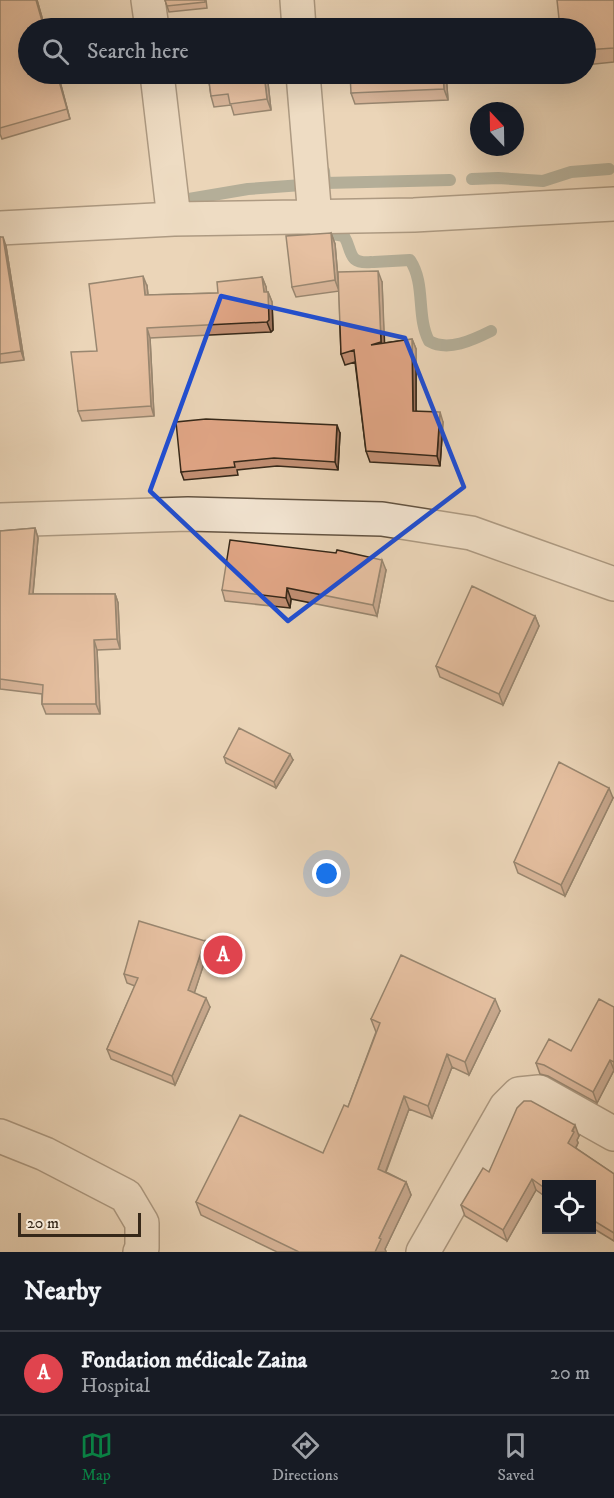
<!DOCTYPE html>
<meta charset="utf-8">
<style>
:root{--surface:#171b24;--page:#20242c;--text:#f1f3f6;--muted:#9ea1a6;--line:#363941;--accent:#0b8043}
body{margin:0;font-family:"IM FELL DW Pica",serif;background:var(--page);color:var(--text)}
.controls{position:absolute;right:18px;bottom:18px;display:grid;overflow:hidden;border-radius:0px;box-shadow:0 6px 24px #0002}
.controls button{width:54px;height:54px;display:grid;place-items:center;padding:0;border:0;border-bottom:2px solid var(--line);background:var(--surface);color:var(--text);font:30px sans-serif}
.compass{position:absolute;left:470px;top:102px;width:54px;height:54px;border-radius:50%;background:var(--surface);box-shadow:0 6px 24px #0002;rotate:338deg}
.scale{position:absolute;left:18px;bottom:15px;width:123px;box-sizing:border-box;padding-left:6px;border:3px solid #362819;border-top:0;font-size:16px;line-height:21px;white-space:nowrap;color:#362819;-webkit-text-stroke:4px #f2e4d1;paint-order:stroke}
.you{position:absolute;left:327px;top:874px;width:21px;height:21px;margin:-15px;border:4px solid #fff;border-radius:50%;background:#1a73e8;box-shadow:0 0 0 9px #1a73e833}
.badge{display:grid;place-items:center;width:39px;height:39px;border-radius:50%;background:var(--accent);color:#fff;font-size:20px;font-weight:700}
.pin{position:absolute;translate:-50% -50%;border:3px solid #fff;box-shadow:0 2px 6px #0006}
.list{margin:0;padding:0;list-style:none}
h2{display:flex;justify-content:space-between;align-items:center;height:78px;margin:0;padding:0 24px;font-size:26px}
h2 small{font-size:20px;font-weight:400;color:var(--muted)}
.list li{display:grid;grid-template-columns:39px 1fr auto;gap:18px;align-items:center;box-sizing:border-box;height:84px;padding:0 24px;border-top:2px solid var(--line)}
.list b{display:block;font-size:22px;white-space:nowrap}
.list p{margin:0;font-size:20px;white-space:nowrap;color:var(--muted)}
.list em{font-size:20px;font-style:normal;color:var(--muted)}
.icon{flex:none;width:33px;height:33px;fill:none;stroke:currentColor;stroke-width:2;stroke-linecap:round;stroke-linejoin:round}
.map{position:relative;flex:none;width:614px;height:1252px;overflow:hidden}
.search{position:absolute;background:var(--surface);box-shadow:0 6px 24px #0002;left:18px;right:18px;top:18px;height:66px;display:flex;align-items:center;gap:15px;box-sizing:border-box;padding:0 21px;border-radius:33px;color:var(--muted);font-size:22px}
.sheet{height:162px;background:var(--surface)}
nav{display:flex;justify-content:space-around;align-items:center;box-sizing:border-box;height:84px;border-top:2px solid var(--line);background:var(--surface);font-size:16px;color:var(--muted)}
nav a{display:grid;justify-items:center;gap:3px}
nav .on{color:var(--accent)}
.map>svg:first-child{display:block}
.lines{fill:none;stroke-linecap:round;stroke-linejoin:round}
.stream{stroke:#717f72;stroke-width:12}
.minor-casing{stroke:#635341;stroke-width:36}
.minor{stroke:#f2e4d1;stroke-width:33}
.wall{fill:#c28f73;stroke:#362819;stroke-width:1.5}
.shaded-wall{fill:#9e745e;stroke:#362819;stroke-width:1.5}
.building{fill:#e1a686;stroke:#362819;stroke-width:1.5}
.marked{fill:none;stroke:#1d4ed8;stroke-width:4.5;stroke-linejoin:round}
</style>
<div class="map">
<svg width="614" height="1252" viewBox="0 0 614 1252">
<rect width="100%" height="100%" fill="#ebd5b8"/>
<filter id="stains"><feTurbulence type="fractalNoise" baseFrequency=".00333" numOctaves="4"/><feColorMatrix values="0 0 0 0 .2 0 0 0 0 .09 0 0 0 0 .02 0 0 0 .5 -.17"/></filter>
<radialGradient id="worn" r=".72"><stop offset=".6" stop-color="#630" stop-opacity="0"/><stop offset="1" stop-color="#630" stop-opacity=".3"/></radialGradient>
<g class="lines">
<path class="stream" d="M 324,171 L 325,183 L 450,180
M 472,179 L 498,178 L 543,181 L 571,172 L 609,169
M 177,201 L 248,189 L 302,185
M 317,231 L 344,236 C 353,251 347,264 371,262
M 374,262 L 410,260 C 426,284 416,316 429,341 C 448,352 473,340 491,331"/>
<g class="minor-casing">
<path id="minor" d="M 148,0 L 152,28
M 297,0 L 299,28
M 157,74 L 174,219
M 303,74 L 315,218
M 0,228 L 174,219 L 414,215 L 614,204
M 0,520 L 188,514 L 382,519 L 471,533 L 614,584
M 0,1136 L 45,1154 L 126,1196 L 142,1223 L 142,1248 L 140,1252
M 423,1252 L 506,1107 L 519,1094 L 539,1092 L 614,1134"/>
</g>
<use href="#minor" class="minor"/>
</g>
<path class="wall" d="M 0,0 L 37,0 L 45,28 L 28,28 L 58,74 L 70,119 L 2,139 L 0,134 Z
M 165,0 L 206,0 L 207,8 L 169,12 Z
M 614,0 L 614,62 L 585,65 L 585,28 Z
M 208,74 L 267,74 L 271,110 L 234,115 L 231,105 L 214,107 L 211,96 Z
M 446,74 L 448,100 L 355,104 L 351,93 Z
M 331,233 L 335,244 L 339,289 L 382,282 L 384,343 L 412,339 L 416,349 L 416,411 L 443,422 L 440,466 L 370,462 L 366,451 L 355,362 L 345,365 L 341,354 L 339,291 L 296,297 L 292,287 Z
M 0,237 L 6,246 L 24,360 L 0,363 Z
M 262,277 L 266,287 L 266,292 L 268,292 L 272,302 L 273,330 L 271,332 L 150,338 L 154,416 L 82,421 L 78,411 L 97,351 L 147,286 L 148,295 L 218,293 Z
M 340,433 L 338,470 L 277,466 L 237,470 L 238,475 L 184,480 L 181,472 Z
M 35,528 L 38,538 L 33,594 L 115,594 L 118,603 L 120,649 L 97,650 L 100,714 L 46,714 L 42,704 L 42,694 L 0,689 L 0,531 Z
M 386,570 L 377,616 L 291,599 L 290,608 L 225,601 L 222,590 Z
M 535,616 L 539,626 L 503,705 L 440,677 L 436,666 Z
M 224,757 L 293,760 L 276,788 L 226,763 Z
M 613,798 L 565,896 L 518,873 L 514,862 Z
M 208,951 L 194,993 L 210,1007 L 175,1085 L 111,1059 L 107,1049 L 135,986 L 127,983 L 124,974 Z
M 614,1007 L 614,1070 L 597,1103 L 548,1076 L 540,1074 L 536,1063 L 571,1051 Z
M 500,1011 L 469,1075 L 452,1067 L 432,1118 L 409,1109 L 386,1172 L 406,1182 L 411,1195 L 385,1249 L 386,1252 L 277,1252 L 201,1215 L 196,1202 L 323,1153 L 348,1107 L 376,1032 L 371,1019 Z
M 579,1136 L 577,1140 L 578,1143 L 576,1148 L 614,1174 L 614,1241 L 591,1227 L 591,1185 L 546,1185 L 546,1197 L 536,1190 L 507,1241 L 465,1216 L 461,1205 Z"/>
<path class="shaded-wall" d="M 36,0 L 37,0 L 45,28 L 44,28 Z
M 57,74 L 58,74 L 70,119 L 67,109 Z
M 264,74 L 267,74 L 271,110 L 267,99 Z
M 443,74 L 446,74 L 448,100 L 444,89 Z
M 331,233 L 335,244 L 339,291 L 335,280 Z
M 3,237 L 6,246 L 24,360 L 21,351 Z
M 378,271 L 382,282 L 385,353 L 381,342 Z
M 143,276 L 147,286 L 149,305 L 145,295 Z
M 262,277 L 266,287 L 268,302 L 264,292 Z
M 268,292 L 272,302 L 273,330 L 271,332 L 267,322 Z
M 147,328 L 150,338 L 154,416 L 151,406 Z
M 412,339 L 416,349 L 416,421 L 413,411 Z
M 440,412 L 443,422 L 440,466 L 437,456 Z
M 337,425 L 340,433 L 338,470 L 335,462 Z
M 35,528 L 38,538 L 32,603 L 29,594 Z
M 382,560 L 386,570 L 377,616 L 373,605 Z
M 287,588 L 291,599 L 290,608 L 286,598 Z
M 115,594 L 118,603 L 120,649 L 117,639 Z
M 535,616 L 539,626 L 503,705 L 499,694 Z
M 94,640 L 97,650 L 100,714 L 96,704 Z
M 290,754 L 293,760 L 276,788 L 274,782 Z
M 609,788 L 613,798 L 565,896 L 561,885 Z
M 205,941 L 208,951 L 192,1000 L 188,990 Z
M 206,998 L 210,1007 L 175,1085 L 172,1076 Z
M 495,999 L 500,1011 L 469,1075 L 465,1062 Z
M 447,1054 L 452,1067 L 432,1118 L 428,1106 Z
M 610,1060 L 614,1070 L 597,1103 L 593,1092 Z
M 404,1096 L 409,1109 L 382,1181 L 378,1169 Z
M 575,1125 L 579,1136 L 577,1140 L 578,1143 L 572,1154 L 568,1143 Z
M 532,1179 L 536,1190 L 507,1241 L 503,1230 Z
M 406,1182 L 411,1195 L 385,1249 L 386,1252 L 375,1252 L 379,1238 Z"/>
<path class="building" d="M 0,0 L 36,0 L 44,28 L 28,28 L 28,74 L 57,74 L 67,109 L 0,128 Z
M 165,0 L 205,0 L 205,2 L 167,6 Z
M 557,0 L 614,0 L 614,48 L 585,50 L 585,28 L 560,28 Z
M 208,74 L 264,74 L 267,99 L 230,104 L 228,94 L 211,96 Z
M 350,74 L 443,74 L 444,89 L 351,93 Z
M 331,233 L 335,280 L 292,287 L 286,236 Z
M 0,237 L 3,237 L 21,351 L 0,354 Z
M 378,271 L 381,342 L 371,345 L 412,339 L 413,411 L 440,412 L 437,456 L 366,451 L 354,350 L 341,354 L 338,272 Z
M 143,276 L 145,295 L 218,293 L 217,282 L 262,277 L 264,292 L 268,292 L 269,320 L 267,322 L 147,328 L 151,406 L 78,411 L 71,352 L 97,351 L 89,284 Z
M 206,419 L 337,425 L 335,462 L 274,458 L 234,462 L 235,467 L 181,472 L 176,422 Z
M 35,528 L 29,594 L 115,594 L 117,639 L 94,640 L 96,704 L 42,704 L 43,685 L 0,679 L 0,531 Z
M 230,540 L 336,553 L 337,550 L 382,560 L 373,605 L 287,588 L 286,598 L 222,590 Z
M 472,586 L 535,616 L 499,694 L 436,666 Z
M 239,728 L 290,754 L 274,782 L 224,757 Z
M 559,762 L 609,788 L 561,885 L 514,862 Z
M 139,921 L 205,941 L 188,990 L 206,998 L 172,1076 L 107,1049 L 138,978 L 124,974 Z
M 401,955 L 495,999 L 465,1062 L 447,1054 L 428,1106 L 404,1096 L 378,1169 L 406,1182 L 379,1238 L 381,1239 L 375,1252 L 299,1252 L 196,1202 L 240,1115 L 323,1153 L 344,1105 L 348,1107 L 380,1023 L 371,1019 Z
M 599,999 L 614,1007 L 614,1062 L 610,1060 L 593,1092 L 544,1065 L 536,1063 L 549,1039 L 571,1051 Z
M 524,1101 L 531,1101 L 575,1125 L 572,1131 L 574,1132 L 568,1143 L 614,1174 L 614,1233 L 591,1219 L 591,1185 L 546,1185 L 546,1189 L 532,1179 L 503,1230 L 461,1205 L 483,1168 L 489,1172 L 517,1108 Z"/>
<path d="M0 0H614V1252H0ZM 221,296 L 405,338 L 464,487 L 288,621 L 150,491 Z" fill="#ebd5b8" fill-opacity=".55" fill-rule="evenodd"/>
<path class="marked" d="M 221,296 L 405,338 L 464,487 L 288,621 L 150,491 Z"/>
<rect width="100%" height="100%" filter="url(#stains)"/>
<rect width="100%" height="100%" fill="url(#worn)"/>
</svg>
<div class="controls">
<button><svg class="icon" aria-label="locate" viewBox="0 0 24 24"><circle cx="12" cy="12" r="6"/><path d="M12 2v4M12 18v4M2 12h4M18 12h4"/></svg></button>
</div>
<svg class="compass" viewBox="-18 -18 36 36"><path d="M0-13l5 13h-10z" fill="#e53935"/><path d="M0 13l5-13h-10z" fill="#9ea1a6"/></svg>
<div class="scale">20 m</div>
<div class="you"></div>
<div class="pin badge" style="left:223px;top:955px;background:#e0444e">A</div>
<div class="search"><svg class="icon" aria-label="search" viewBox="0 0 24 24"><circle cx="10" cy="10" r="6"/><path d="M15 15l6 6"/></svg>Search here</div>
</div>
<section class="sheet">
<h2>Nearby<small></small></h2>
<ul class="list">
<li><span class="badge" style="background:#e0444e">A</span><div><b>Fondation médicale Zaina</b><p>Hospital</p></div><em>20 m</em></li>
</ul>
</section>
<nav>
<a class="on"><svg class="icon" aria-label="map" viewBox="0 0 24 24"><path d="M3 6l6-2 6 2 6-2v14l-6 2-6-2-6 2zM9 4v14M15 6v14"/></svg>Map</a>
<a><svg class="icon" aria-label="directions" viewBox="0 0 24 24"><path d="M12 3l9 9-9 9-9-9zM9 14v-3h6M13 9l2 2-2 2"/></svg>Directions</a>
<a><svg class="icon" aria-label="saved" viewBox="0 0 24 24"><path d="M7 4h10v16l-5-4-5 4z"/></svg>Saved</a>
</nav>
